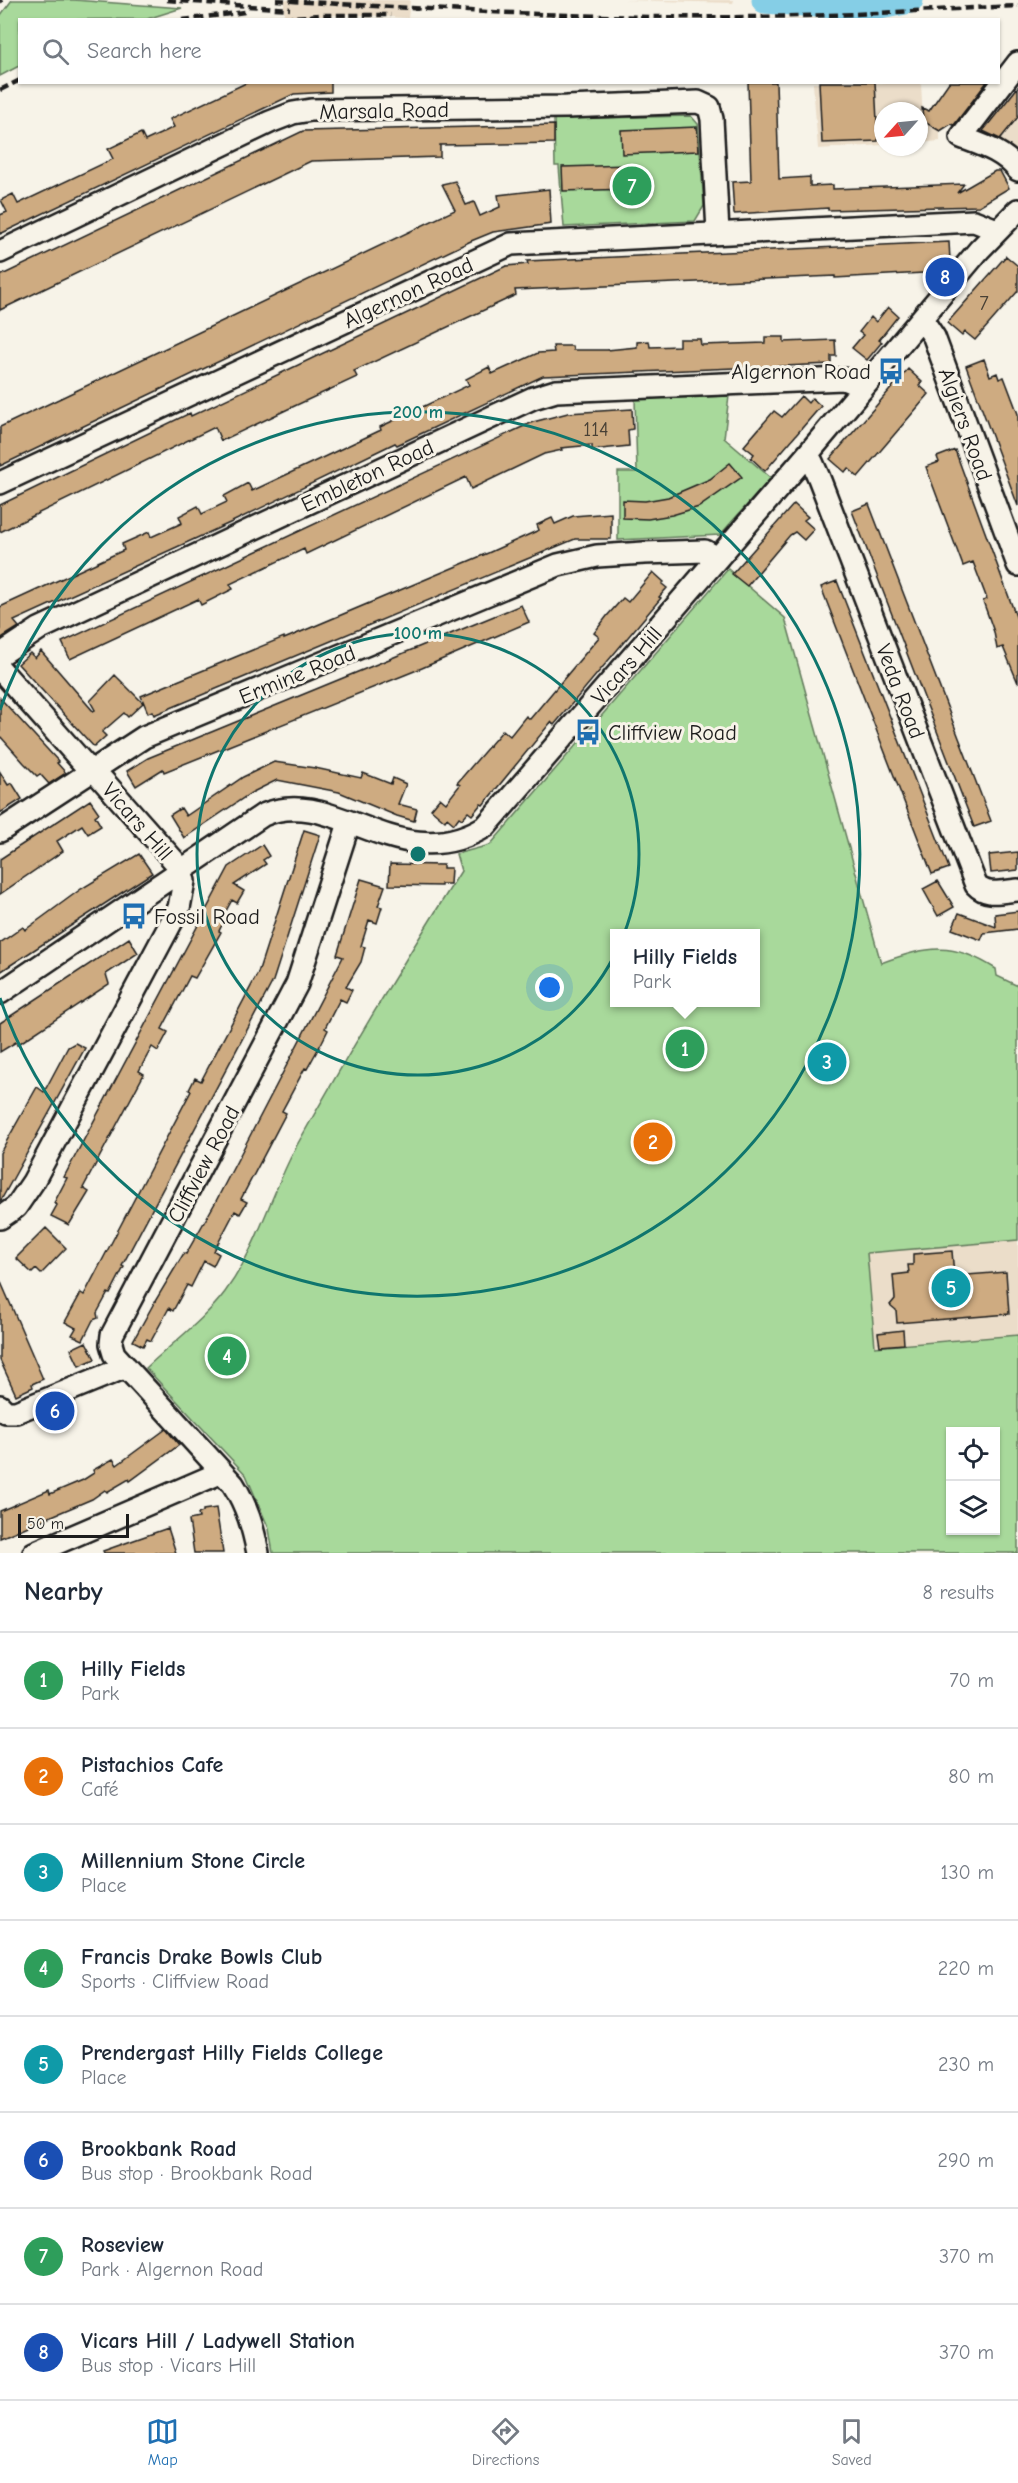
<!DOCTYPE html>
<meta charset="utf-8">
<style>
:root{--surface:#fff;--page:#f6f6f7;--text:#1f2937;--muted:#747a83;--line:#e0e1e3;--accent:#1f6fb2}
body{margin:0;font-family:"Comic Neue",sans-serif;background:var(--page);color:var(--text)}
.controls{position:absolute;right:18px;bottom:18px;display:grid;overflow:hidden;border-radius:0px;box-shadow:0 2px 4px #0004}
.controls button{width:54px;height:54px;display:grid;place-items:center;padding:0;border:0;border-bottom:2px solid var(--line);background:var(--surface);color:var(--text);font:30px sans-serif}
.compass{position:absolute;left:874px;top:102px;width:54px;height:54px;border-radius:50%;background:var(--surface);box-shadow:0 2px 4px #0004;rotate:243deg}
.scale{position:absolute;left:18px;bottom:15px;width:111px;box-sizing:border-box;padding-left:6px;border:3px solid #1c1c1c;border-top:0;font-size:16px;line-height:21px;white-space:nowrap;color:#1c1c1c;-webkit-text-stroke:4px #f7f3e8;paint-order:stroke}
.you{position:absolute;left:550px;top:988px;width:21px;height:21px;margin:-15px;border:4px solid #fff;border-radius:50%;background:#1a73e8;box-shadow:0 0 0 9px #1a73e833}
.badge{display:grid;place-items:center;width:39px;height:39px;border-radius:50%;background:var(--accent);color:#fff;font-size:20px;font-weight:700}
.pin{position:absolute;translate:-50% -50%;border:3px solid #fff;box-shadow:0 2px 6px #0006}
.popup{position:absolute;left:610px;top:929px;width:150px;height:78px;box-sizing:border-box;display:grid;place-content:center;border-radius:0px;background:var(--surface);filter:drop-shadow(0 2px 4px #0005);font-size:20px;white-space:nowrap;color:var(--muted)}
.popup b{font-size:22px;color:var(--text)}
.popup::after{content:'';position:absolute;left:50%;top:100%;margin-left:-12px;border:12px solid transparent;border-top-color:var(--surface)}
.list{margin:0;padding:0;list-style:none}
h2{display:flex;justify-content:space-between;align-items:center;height:78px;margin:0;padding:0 24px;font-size:26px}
h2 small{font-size:20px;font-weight:400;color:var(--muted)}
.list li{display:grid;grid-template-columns:39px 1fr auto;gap:18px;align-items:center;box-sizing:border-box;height:96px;padding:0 24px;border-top:2px solid var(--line)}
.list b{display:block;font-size:22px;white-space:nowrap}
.list p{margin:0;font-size:20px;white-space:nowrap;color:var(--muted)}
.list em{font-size:20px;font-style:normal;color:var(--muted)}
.icon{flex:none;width:33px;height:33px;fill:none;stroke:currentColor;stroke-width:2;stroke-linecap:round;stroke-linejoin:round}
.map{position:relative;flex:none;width:1018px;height:1553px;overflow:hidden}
.search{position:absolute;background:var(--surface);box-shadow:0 2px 4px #0004;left:18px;right:18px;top:18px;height:66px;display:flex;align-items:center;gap:15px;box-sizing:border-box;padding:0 21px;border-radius:0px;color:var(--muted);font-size:22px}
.sheet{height:846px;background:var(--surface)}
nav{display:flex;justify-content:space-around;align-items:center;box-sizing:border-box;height:84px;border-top:2px solid var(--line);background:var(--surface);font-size:16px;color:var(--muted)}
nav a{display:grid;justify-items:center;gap:3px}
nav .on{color:var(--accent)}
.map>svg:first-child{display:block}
.built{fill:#ebddc9}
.green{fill:#a8d99b;stroke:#627a5c;stroke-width:1.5;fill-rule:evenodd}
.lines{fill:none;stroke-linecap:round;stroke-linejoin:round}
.river{stroke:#85cee6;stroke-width:27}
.building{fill:#ceab81;stroke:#1c1c1c;stroke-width:1.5}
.minor-casing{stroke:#1c1c1c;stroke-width:26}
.minor{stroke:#f7f3e8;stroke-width:21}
.rail{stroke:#1c1c1c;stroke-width:4.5;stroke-dasharray:9 4.5;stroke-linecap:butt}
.ring{fill:none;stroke:#0f766e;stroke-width:3}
.labels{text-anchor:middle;stroke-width:6;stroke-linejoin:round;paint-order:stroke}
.number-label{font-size:20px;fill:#484035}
.street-label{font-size:22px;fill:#1c1c1c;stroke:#f7f3e8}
.poi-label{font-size:22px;fill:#1c1c1c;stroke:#f7f3e8;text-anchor:start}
.centre{fill:#0f766e;stroke:#f7f3e8;stroke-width:3}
.ring-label{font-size:18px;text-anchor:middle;font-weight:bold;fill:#0f766e;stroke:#f7f3e8;stroke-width:6;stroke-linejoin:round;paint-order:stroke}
</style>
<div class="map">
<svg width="1018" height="1553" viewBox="0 0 1018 1553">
<rect width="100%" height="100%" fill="#f7f3e8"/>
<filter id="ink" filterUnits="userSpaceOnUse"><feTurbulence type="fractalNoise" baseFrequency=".0167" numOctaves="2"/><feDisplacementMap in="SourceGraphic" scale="12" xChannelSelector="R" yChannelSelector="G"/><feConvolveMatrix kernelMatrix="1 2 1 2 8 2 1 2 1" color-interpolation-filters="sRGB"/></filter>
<g filter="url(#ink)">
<path class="built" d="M 284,0 L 410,0 L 408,18 L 349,14 L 284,19 Z
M 623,0 L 734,0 L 733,3 Z
M 813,83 L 921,83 L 923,120 L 940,131 L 940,141 L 919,143 L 919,111 L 883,111 L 883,145 L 818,149 Z
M 1018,116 L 1018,160 L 998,142 Z
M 1018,1240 L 1018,1335 L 874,1347 L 867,1253 Z"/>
<path class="green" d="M 12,0 L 74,0 L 182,8 L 147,19 L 20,20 L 19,66 L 0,76 L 0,16 Z
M 691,116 L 698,124 L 704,206 L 695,221 L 564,227 L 559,166 L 555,166 L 554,119 Z
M 729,396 L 724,438 L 771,478 L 720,535 L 618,540 L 618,472 L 637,472 L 635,399 Z
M 728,569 L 785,618 L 881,963 C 928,946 953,941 996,969 L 997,976 L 1018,986 L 1018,1240 L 867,1253 L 875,1347 L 1018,1335 L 1018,1553 L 273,1553 L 269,1529 L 246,1475 L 146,1368 C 171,1344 205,1319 225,1292 C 258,1247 271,1193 297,1145 C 349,1052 404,961 461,871 L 456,854 L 490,845 ZM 614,934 L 756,934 L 756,1002 L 614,1002 ZM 950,1432 L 996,1432 L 996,1530 L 950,1530 Z"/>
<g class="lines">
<path class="river" d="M 765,0 L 870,8 L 910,0"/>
</g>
<path class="building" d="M 248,82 L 331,82 L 331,92 L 294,94 L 0,234 L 0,215 L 7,212 L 1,200 L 13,194 L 18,204 L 113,159 L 108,149 L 141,133 L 145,141 L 160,134 L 174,127 L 170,119 Z
M 748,82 L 776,82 L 779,179 L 810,177 L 810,186 L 833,185 L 833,189 L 964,184 L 957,193 L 995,171 L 1000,171 L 1009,188 L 979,206 L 828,210 L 828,208 L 734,214 L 732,182 L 751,181 Z
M 819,82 L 875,82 L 878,141 L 822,143 Z
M 949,82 L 987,82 L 954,125 L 951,124 L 940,131 L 923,121 L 922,108 L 929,111 Z
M 1018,87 L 1018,117 L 1000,139 L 983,131 Z
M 554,125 L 554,143 L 440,145 L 440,157 L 311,161 L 0,310 L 0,276 L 303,131 Z
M 697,127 L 699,151 L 622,154 L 621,130 Z
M 629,165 L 630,189 L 563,191 L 562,167 Z
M 455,181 L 466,205 L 474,202 L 480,216 L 500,207 L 498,195 L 549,189 L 551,224 L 493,232 L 471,241 L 0,466 L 0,427 L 455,210 L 442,184 Z
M 949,242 L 950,260 L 940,260 L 941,272 L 835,278 L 835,276 L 515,290 L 516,295 L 354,371 L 357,377 L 286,410 L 221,441 L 215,427 L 0,532 L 0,505 L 190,413 L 191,416 L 506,266 L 528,264 L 527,261 Z
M 1006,256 L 1018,266 L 1018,291 L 975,340 L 965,332 L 962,336 L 947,323 Z
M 888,307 L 898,316 L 879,340 L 882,342 L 867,360 L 852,348 L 863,335 L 859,332 L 871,317 L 876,322 Z
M 765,337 L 784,337 L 784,342 L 835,340 L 836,356 L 831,356 L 831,364 L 543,376 L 397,445 L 395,443 L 232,522 L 14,621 L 19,627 L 0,639 L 0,607 L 124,550 L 122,544 L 149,532 L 151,537 L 182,523 L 179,516 L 198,506 L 202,514 L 227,502 L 224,496 L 248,483 L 252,491 L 381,430 L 380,427 L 469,385 L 466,379 L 489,367 L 492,374 L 538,353 L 554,352 L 553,346 L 572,346 L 573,350 L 607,350 L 637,347 L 637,342 L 649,341 L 650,347 L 679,346 L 679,339 L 700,339 L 701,345 L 765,343 Z
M 984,359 L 990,376 L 997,373 L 999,379 L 1004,377 L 1018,414 L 1018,506 L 966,366 Z
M 908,369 L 922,382 L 919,385 L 929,394 L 858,477 L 848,468 L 845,472 L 830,459 Z
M 801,396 L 808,403 L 812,398 L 821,406 L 765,471 L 751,458 L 754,454 L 744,446 L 774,411 L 782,417 Z
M 632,409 L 633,429 L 628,430 L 629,446 L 592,450 L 592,445 L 561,448 L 562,450 L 544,454 L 471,489 L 466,477 L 306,554 L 304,549 L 230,584 L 233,589 L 201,605 L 198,599 L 70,659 L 62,642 L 533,422 L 568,413 Z
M 955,450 L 1018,622 L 1018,683 L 1003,647 L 997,649 L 994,632 L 983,601 L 987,599 L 973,562 L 963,566 L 926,467 L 939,462 L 937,457 Z
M 730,463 L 742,477 L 699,507 L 672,515 L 648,519 L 623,518 L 623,500 L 645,501 L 668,497 L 710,479 Z
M 794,504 L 808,517 L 804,520 L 814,529 L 804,540 L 795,532 L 790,535 L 747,586 L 732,574 Z
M 869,504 L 991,821 L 974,827 L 852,511 Z
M 611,513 L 611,539 L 575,539 L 154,715 L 152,711 L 148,713 L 141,696 L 284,637 L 284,639 L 488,553 L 539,530 L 537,525 L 552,518 L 555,524 L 573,516 Z
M 653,572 L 664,582 L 662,584 L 667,588 L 659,597 L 661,598 L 554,725 L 551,722 L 483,805 L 481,804 L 472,815 L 468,812 L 462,819 L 459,817 L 454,824 L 447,818 L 445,821 L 431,809 L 440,798 L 446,803 L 460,785 L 457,783 L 503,730 L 510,736 L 526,716 L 530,719 L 599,637 L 594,633 L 607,616 L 623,598 L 628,602 Z
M 837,581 L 949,868 L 932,874 L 821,587 Z
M 521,605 L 529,622 L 422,668 L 164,772 L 163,769 L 136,786 L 127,771 L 148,758 Z
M 41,651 L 93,711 L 95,710 L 90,701 L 115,675 L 143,703 L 128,717 L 124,713 L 102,732 L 106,736 L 94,747 L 18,664 L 30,653 L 35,658 Z
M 0,698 L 59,762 L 57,763 L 66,773 L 49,784 L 40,774 L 37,776 L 24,763 L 0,736 Z
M 274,762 L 315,768 L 361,778 L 363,773 L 391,784 L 393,778 L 406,784 L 398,804 L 417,809 L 414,821 L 397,816 L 339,792 L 277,780 L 251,793 L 184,838 L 170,815 L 181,808 L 186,816 L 243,777 Z
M 0,772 L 8,785 L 12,783 L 22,799 L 0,813 Z
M 90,800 L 99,813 L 95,816 L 101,826 L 88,834 L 82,825 L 57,841 L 63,851 L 0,894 L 0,859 Z
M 304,830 L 320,835 L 273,981 L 122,1266 L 124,1267 L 110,1294 L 108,1293 L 97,1313 L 98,1318 L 93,1320 L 83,1340 L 72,1335 L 76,1328 L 65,1322 L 81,1293 L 84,1295 L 105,1255 L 191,1091 L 189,1090 L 195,1078 L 201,1081 L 258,973 Z
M 262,845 L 269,856 L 263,860 L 266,864 L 234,885 L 244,891 L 237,903 L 232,900 L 221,920 L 224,921 L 219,931 L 221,932 L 195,978 L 190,976 L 162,1029 L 168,1032 L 158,1051 L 152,1047 L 139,1071 L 144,1074 L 83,1188 L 89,1192 L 69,1225 L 51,1216 L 57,1205 L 54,1203 L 67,1178 L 64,1177 L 229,867 Z
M 1018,852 L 1018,870 L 991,873 L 989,855 Z
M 139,854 L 152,873 L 0,972 L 0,943 L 23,927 L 25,930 L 81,889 Z
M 390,864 L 443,865 L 443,868 L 451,868 L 450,884 L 441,884 L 441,886 L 389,885 Z
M 361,879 L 385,886 L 378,906 L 382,907 L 377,923 L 369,920 L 361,946 L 365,947 L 361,962 L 346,987 L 352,990 L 346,1002 L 340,999 L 325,1028 L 328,1030 L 322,1042 L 307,1069 L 305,1068 L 282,1111 L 286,1113 L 241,1199 L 247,1202 L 240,1214 L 235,1211 L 214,1251 L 219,1254 L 213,1266 L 204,1261 L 191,1287 L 187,1285 L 173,1311 L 169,1308 L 151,1341 L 147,1339 L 143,1346 L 133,1341 L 154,1303 L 184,1253 L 186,1254 L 215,1203 L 343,957 L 337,955 Z
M 938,881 L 954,907 L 938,916 L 923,889 Z
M 1018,911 L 1018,929 L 984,933 L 981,940 L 952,929 L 959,913 L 996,927 L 995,914 Z
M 129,938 L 138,953 L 106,974 L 109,984 L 17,1045 L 16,1042 L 0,1052 L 0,1023 Z
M 75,1043 L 85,1048 L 0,1202 L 0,1153 L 37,1087 L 44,1092 L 68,1047 Z
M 660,1131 L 662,1151 L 646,1152 L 645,1132 Z
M 46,1228 L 66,1248 L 41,1274 L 36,1269 L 32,1273 L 16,1258 Z
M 952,1251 L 954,1276 L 1006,1272 L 1009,1314 L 897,1323 L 896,1310 L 890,1305 L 895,1299 L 893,1275 L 909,1273 L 908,1265 L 913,1265 L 913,1254 Z
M 0,1280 L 43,1379 L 32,1384 L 33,1387 L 16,1395 L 0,1360 Z
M 903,1330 L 904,1344 L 880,1346 L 878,1333 Z
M 86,1342 L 95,1359 L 79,1366 L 71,1349 Z
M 166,1429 L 179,1445 L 130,1481 L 129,1479 L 107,1492 L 105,1490 L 92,1499 L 0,1538 L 0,1511 L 49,1490 L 50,1494 L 83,1480 L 94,1473 L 93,1470 L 113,1459 L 117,1465 Z
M 216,1508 L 223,1553 L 194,1553 L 189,1520 L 199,1518 L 198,1514 L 203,1512 L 203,1510 Z
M 168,1528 L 176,1553 L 104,1553 L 103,1551 Z"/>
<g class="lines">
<g class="minor-casing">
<path id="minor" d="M 1018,63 L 961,137 C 982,145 1003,151 1018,170
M 0,252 L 270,122 L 293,113 L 311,110 L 566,107 L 698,102 L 709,107 L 712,119 L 718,232
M 922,319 L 934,337 L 1018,565
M 806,456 L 812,462 L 819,478 L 976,885 C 987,897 1003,891 1018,890
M 0,483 L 511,244 L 974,221 L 997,230
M 0,655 L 39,629 L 492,417 L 533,398 L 556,391 L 843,379 L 864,387
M 0,669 L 85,765 L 99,776 L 176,863 L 184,881 L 179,908 L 33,1182 L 16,1207 L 0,1218
M 0,831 L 144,737 L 558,565 L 597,556 L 644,553 L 705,551 L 718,558
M 0,993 L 263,815 C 335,784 399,880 486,826 L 806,456 L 979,250 L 1018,210
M 0,1406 L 6,1412 L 16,1412 L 126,1367
M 34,1553 L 222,1472
M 258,1553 C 253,1528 247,1506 233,1484 L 114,1354 L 111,1344 L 112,1335 L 297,984 L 349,823"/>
</g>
<use href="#minor" class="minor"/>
<path class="rail" d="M 167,0 L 290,9
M 276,0 C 450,11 625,21 800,16 C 872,14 945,9 1018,6
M 0,2 L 2,0
M 182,20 L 245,12
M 256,20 L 320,15 L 391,15
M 0,90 L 20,80"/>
</g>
</g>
<g class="ring">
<circle cx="418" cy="854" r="221"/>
<path d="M0 710A442 442 0 1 1 0 998"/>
</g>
<defs>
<g id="bus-bare" transform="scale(2.07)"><path d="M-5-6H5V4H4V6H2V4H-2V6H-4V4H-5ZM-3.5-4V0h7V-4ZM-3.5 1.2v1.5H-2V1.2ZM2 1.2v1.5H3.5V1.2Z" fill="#1f6fb2" stroke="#f7f3e8" stroke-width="2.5" paint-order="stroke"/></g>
</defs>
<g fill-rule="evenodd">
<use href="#bus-bare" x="891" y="371"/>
<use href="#bus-bare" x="588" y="732"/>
<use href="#bus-bare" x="134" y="916"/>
</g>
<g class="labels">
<g class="number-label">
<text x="984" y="310">7</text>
<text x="596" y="436">114</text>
</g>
<g class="street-label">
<text transform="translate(384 110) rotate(-1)" y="8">Marsala Road</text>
<text transform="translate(408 292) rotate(-25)" y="8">Algernon Road</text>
<text transform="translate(966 424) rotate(70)" y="8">Algiers Road</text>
<text transform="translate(367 475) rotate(-25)" y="8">Embleton Road</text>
<text transform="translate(626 665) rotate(-49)" y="8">Vicars Hill</text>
<text transform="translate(297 674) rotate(-22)" y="8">Ermine Road</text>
<text transform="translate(901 691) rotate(69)" y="8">Veda Road</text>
<text transform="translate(138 821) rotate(49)" y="8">Vicars Hill</text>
<text transform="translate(203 1164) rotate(-62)" y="8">Cliffview Road</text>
</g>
<g class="poi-label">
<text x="871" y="379" text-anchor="end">Algernon Road</text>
<text x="608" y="740">Cliffview Road</text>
<text x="154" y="924">Fossil Road</text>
</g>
</g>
<circle cx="418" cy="854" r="9" class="centre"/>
<g class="ring-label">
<text x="418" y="418">200 m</text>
<text x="418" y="639">100 m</text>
</g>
</svg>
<div class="controls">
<button><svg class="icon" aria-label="locate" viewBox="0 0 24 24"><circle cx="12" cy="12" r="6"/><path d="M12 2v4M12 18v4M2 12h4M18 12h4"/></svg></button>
<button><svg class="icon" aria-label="layers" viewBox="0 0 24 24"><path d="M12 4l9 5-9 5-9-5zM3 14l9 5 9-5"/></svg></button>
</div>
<svg class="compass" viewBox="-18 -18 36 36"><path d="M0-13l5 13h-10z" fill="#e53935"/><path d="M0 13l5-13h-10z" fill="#747a83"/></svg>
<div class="scale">50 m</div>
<div class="you"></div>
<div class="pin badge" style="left:685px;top:1049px;background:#2e9e5b">1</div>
<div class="popup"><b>Hilly Fields</b>Park</div>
<div class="pin badge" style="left:653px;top:1142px;background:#e8710a">2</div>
<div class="pin badge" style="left:827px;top:1062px;background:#0f9aa8">3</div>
<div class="pin badge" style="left:227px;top:1356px;background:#2e9e5b">4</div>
<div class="pin badge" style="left:951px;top:1288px;background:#0f9aa8">5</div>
<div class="pin badge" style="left:55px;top:1411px;background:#1a4fb4">6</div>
<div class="pin badge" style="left:632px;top:186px;background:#2e9e5b">7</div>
<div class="pin badge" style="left:945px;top:277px;background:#1a4fb4">8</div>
<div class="search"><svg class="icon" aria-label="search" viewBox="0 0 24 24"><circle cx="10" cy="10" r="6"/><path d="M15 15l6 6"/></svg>Search here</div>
</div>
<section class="sheet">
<h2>Nearby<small>8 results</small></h2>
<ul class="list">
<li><span class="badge" style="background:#2e9e5b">1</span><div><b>Hilly Fields</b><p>Park</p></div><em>70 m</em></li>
<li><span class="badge" style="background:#e8710a">2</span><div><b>Pistachios Cafe</b><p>Café</p></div><em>80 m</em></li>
<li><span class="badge" style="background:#0f9aa8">3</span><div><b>Millennium Stone Circle</b><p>Place</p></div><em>130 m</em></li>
<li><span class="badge" style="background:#2e9e5b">4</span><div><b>Francis Drake Bowls Club</b><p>Sports · Cliffview Road</p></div><em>220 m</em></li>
<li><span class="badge" style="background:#0f9aa8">5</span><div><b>Prendergast Hilly Fields College</b><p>Place</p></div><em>230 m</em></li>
<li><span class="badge" style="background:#1a4fb4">6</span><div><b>Brookbank Road</b><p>Bus stop · Brookbank Road</p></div><em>290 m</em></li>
<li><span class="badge" style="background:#2e9e5b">7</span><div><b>Roseview</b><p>Park · Algernon Road</p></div><em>370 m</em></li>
<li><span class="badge" style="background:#1a4fb4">8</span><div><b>Vicars Hill / Ladywell Station</b><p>Bus stop · Vicars Hill</p></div><em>370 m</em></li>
</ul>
</section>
<nav>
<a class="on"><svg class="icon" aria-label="map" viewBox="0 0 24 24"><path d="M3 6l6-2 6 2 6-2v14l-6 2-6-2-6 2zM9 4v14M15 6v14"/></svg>Map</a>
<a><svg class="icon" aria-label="directions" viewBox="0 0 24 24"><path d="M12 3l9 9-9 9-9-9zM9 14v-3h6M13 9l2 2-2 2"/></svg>Directions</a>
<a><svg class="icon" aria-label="saved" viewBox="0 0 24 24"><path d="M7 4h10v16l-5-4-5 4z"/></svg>Saved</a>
</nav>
